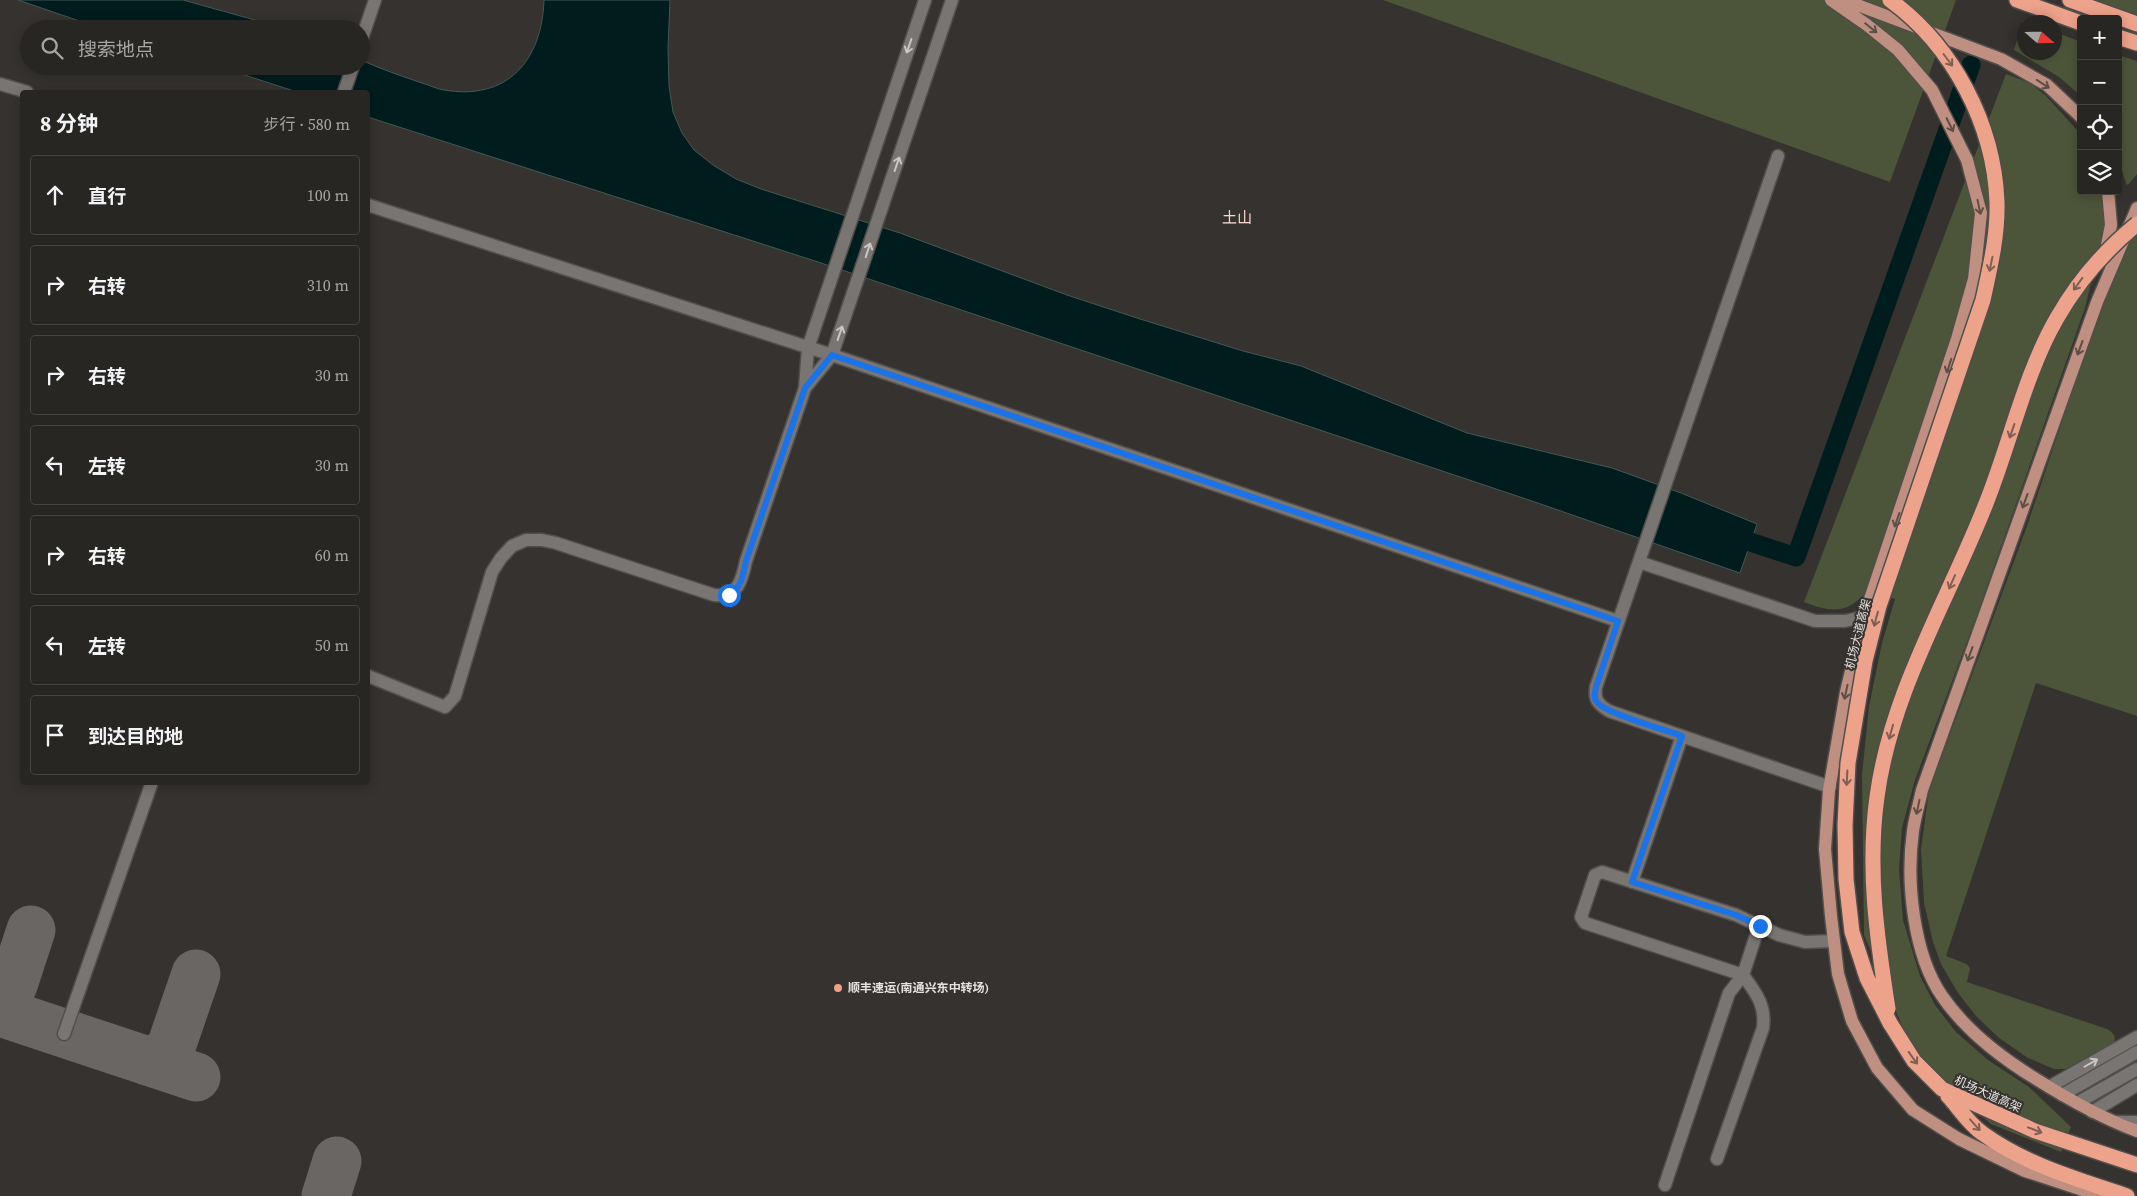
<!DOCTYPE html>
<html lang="zh">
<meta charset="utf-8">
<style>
:root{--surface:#282623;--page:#343230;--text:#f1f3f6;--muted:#a5a5a6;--line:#444341}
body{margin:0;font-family:"Source Serif 4","Noto Sans SC",serif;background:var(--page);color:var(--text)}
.controls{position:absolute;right:15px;top:15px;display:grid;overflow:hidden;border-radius:5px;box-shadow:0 2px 12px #0003}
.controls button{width:45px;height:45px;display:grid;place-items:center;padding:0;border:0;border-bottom:1px solid var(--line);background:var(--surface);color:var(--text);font:25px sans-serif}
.compass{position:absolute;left:2017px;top:15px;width:45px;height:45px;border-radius:50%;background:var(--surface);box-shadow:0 2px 12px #0003;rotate:110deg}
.stop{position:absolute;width:15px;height:15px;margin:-11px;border:4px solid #1a73e8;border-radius:50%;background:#fff}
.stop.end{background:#1a73e8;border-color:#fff;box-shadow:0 1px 5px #0008}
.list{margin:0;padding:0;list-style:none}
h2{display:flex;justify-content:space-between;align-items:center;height:65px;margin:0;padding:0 20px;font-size:21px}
h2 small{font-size:16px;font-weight:400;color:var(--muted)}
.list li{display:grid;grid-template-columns:32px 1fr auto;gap:15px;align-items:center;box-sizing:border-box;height:80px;margin:0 10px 10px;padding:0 10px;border:1px solid var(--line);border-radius:5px}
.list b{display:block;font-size:19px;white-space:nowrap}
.list em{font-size:16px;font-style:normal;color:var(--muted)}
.icon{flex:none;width:28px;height:28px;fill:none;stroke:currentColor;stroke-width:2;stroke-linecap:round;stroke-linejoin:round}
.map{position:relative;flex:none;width:2137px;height:1196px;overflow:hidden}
.search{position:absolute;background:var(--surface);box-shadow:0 2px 12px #0003;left:20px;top:20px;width:350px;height:55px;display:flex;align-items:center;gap:12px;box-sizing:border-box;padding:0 18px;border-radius:28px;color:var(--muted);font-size:19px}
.panel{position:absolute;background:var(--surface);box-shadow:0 2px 12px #0003;left:20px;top:90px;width:350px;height:695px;border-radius:5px}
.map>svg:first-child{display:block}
.green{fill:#4c5439}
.water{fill:#011c1d;stroke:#455757}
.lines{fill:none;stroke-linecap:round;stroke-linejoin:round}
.canal{stroke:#011c1d;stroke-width:19}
.taxiway{stroke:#6a6664;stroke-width:49}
.minor-casing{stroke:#514e4b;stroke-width:15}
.major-casing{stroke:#514e4b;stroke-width:15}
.highway-casing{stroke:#514e4b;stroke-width:18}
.minor{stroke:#797572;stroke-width:12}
.major{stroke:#bf9081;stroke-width:12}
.highway{stroke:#eda28b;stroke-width:15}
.highway-bridge-casing{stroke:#514e4b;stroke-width:18;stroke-linecap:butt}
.highway-bridge{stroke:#eda28b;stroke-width:15}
.oneway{stroke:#5e4e48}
.oneway2{stroke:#c9c6c4}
.oneway3{stroke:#7f5f54}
.route{stroke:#1a73e8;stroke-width:6}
.poi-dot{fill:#f49e8a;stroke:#35322f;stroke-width:2}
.labels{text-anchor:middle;stroke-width:4;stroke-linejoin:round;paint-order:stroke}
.street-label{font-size:12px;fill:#e4e1df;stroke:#35322f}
.poi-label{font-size:12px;font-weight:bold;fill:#e4e1df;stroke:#35322f;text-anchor:start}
.quarter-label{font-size:15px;fill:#f8d6ce;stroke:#35322f}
</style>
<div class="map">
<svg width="2137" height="1196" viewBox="0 0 2137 1196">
<rect width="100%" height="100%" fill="#35322f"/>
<path class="green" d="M 1383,0 L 1956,0 L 1890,182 Z
M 2092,0 L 2137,0 L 2137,17 Z
M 2023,21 L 2027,22 L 2024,22 L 2024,52 L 2054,52 L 2055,32 L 2081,42 L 2081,96 L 2059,77 L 2014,50 Z
M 2118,55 L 2137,61 L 2137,174 L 2128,185 L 2126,184 L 2118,156 Z
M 2006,74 L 2030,83 L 2046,96 L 2078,131 L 2081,136 L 2081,191 L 2102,191 L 2105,226 L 2085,308 L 1977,615 L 1915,780 L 1902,828 L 1899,869 L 1903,920 L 1920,976 L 1935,1005 L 1956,1032 L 1988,1060 L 2029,1087 L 2071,1127 L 2061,1152 L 1991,1124 L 1916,1059 L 1864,935 L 1862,775 L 1869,706 L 1882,643 L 1895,599 L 1868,590 C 1848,614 1832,613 1804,602 Z
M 2137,221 L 2137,716 L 2036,683 L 1946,956 L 1967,964 L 1970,968 L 1967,982 L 2107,1029 C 2114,1033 2116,1036 2114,1043 L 2080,1063 L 2065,1069 L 2054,1069 L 2028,1058 L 1999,1038 L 1976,1016 L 1958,993 L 1941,964 L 1933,942 L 1924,903 L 1921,849 L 1929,791 L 2027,526 L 2096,320 Z"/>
<path class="water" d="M 18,0 L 183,0 L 287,29 L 103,29 Z
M 544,0 L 670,0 L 668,48 L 669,86 L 673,112 L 682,133 L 694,150 L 713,165 L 736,179 L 761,189 L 900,233 L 1067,295 L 1137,318 L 1243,351 L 1301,366 L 1467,433 L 1612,468 L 1681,493 L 1757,524 L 1740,573 L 1529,500 L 815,261 L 368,117 L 368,92 L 297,92 L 217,66 L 361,66 L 361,60 C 381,69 401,76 422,83 C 429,85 437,89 444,90 C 508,101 542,60 544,0 Z"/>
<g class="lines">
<path class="canal" d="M 1726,534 L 1796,557 L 1971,65"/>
<path class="taxiway" d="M 0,999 L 13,985 L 31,930
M 0,1012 L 196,1077
M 147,1061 C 159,1058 166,1055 172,1044 L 196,974
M 326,1196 L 337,1161"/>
<g class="minor-casing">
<path id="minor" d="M 361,41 L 375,0
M 0,84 L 27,92
M 344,92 L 353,66
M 1778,156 L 1596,687 C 1594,700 1598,704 1609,711 L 1830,787
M 368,205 L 832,355 L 1618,621
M 805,388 L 832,355 L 952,0
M 1639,562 L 1815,621 L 1845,621 L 1864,617
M 368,676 L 445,707 L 455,696 L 492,572 L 501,558 L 512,546 L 526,540 L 542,540 L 556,543 L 714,595 C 738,598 742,580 746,561 L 805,388 L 808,348 L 925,0
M 1632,882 L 1682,736
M 64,1034 L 152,782
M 2049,1087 L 2137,1037
M 2062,1095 L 2137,1052
M 2077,1103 L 2137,1069
M 2092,1112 L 2137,1085
M 2117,1122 L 2137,1122
M 1717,1159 L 1763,1028 C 1766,1005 1756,993 1743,975 L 1585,923 L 1581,917 L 1595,875 L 1602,872 L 1736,915 L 1779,935 L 1805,942 L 1834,941
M 1665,1185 L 1729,993 L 1743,975 L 1759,926"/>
</g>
<g class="major-casing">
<path id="major" d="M 1831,0 L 1867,25 L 1898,50 L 1932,90 L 1967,160 L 1981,213 L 1974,279 L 1957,339 L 1864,617 L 1846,692 L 1829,790 L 1825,849 L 1831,916 L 1838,974 L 1852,1021 L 1877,1068 L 1913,1110 L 1959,1139 L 2025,1171 L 2101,1196
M 1844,0 L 2001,59 L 2047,85 L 2081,117
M 2137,208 L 2097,302 L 1922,790 C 1919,804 1915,817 1913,831 C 1906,881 1913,954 1942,996 C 1966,1031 2000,1057 2036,1079 C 2068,1099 2101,1118 2137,1131
M 2105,255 L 2111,225 L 2108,191"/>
</g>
<g class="highway-casing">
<path id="highway" d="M 2017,0 L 2081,23
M 2070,0 L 2137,24
M 2118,37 L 2137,43
M 1890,1023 L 1914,1061 L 1942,1089 L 2035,1131 L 2137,1165
M 1948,1096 C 1959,1108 1969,1124 1982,1133 C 2026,1165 2077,1179 2127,1196"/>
</g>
<use href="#minor" class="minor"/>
<use href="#major" class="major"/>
<use href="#highway" class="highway"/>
<g class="highway-bridge-casing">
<path id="highway-bridge" d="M 1890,0 C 1953,46 1994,124 1997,202 C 1998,235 1990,268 1983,300 L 1879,606 L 1865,661 L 1848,763 L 1845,825 L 1846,879 L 1852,932 L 1867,978 L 1890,1023
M 1888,1009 C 1877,938 1867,869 1877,797 C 1891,691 1949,599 1987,501 C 2010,443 2026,371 2057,318 C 2078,281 2104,251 2137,224"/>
</g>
<use href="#highway-bridge" class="highway-bridge"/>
</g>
<defs><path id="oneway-shaft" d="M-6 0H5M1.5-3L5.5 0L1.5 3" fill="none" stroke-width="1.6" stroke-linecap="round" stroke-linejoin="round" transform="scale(1.25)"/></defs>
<g class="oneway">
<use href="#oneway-shaft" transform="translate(1871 28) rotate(39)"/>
<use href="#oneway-shaft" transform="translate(2043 84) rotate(33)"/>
<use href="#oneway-shaft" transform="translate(1950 125) rotate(64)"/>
<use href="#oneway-shaft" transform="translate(1979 207) rotate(78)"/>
<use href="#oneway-shaft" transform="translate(2080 348) rotate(110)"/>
<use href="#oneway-shaft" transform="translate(1949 366) rotate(108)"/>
<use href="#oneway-shaft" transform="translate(2025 501) rotate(110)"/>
<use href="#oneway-shaft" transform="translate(1897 520) rotate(109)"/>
<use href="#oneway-shaft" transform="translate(1970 654) rotate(110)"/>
<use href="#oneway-shaft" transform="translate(1846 692) rotate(102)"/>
<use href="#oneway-shaft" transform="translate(1918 807) rotate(102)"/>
</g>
<g class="oneway2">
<use href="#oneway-shaft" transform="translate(909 46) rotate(109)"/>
<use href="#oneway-shaft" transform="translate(897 164) rotate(-71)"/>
<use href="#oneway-shaft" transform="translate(868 250) rotate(-72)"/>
<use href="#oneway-shaft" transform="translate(840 333) rotate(-71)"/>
<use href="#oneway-shaft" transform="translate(2091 1063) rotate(-30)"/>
</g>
<g class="oneway3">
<use href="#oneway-shaft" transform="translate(1948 60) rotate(53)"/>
<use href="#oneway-shaft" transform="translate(1991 264) rotate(102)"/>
<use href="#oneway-shaft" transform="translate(2078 284) rotate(126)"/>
<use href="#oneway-shaft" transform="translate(2012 431) rotate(109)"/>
<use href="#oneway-shaft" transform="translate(1952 582) rotate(114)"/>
<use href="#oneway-shaft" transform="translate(1876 619) rotate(105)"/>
<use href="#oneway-shaft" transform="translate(1891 732) rotate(106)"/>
<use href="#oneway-shaft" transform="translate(1847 778) rotate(93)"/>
<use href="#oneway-shaft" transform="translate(1913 1058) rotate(54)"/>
<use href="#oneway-shaft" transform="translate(1975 1125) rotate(48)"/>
<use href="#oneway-shaft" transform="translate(2035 1130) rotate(21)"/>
</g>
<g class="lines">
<path class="route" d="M 729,595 C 742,587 743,575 746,561 L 805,388 L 832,355 L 1618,621 L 1596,687 C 1595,692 1593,698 1597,702 C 1604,713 1666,730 1682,736 L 1632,882 L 1736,915 L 1760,926"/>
</g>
<circle class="poi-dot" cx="838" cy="988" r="5"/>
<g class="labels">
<g class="street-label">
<text transform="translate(1858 634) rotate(-76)" y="4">机场大道高架</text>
<text transform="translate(1988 1094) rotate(24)" y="4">机场大道高架</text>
</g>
<g class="poi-label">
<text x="848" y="992">顺丰速运(南通兴东中转场)</text>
</g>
<g class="quarter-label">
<text x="1237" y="223">土山</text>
</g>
</g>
</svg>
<div class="controls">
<button>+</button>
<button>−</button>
<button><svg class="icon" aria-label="locate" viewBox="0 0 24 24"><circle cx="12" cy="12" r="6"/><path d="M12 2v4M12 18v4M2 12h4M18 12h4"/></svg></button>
<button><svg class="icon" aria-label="layers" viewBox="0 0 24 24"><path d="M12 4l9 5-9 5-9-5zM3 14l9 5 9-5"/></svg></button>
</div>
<svg class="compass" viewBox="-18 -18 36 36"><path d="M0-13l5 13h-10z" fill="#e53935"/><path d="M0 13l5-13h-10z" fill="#a5a5a6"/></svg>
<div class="stop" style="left:729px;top:595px"></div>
<div class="stop end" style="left:1760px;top:926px"></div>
<div class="search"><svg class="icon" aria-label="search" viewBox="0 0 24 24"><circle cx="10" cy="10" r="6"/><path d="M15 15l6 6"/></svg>搜索地点</div>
<section class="panel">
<h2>8 分钟<small>步行 · 580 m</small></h2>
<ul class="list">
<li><svg class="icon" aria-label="ahead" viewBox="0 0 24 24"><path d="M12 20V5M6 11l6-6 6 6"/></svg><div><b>直行</b></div><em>100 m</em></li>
<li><svg class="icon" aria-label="right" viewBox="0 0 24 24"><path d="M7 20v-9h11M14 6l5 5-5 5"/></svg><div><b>右转</b></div><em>310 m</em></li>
<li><svg class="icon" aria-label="right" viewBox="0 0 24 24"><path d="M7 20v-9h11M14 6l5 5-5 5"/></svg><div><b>右转</b></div><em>30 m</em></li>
<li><svg class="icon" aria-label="left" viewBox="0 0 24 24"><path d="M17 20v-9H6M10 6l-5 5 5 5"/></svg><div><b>左转</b></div><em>30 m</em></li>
<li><svg class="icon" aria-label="right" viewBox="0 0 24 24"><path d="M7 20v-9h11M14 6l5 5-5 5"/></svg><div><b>右转</b></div><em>60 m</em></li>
<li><svg class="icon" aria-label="left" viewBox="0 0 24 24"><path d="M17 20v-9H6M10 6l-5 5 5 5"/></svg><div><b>左转</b></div><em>50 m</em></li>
<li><svg class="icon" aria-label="arrive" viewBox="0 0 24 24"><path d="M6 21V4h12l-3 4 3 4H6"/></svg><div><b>到达目的地</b></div></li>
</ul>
</section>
</div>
